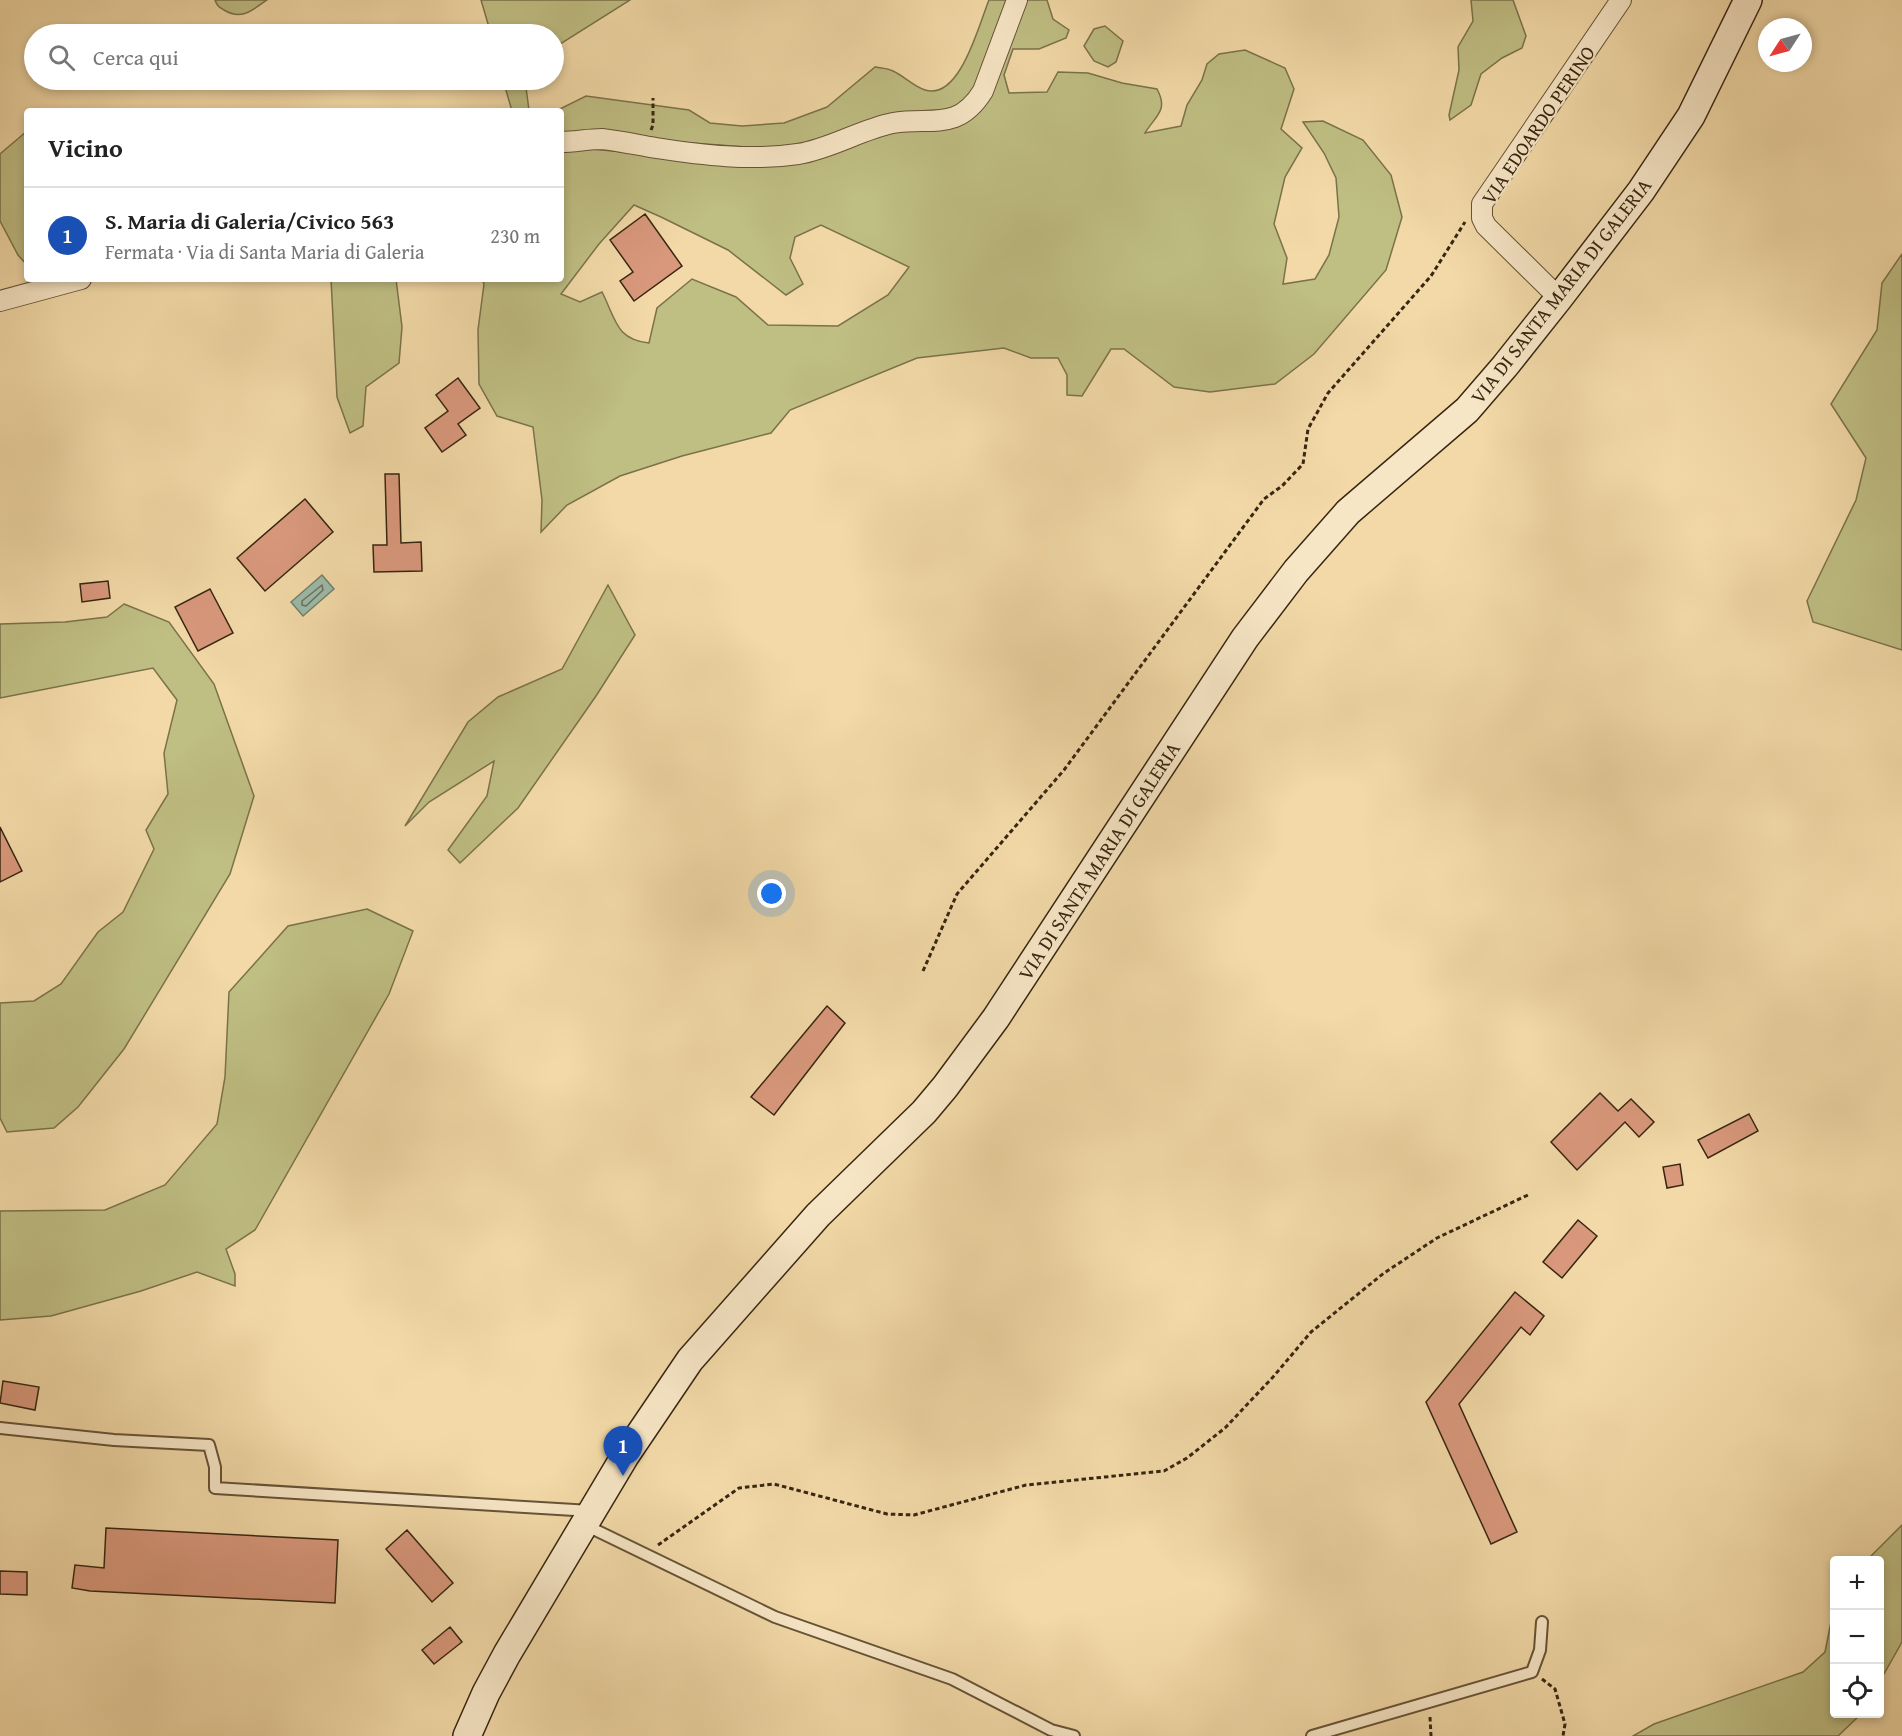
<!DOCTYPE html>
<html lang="it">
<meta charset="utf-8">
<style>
:root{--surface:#fff;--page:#f6f6f6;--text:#222;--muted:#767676;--line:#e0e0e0;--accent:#8f2418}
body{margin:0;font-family:"Gentium Book Plus",serif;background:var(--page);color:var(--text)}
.controls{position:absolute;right:18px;bottom:18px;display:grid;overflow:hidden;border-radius:6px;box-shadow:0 3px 9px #0003}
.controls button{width:54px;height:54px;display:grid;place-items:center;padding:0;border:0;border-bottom:2px solid var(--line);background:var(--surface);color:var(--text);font:30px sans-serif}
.compass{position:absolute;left:1758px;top:18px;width:54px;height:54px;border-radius:50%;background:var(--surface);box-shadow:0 3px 9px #0003;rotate:234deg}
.you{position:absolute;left:772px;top:894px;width:21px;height:21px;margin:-15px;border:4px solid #fff;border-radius:50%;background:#1a73e8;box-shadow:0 0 0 9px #1a73e833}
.badge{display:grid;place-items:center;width:39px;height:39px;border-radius:50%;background:var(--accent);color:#fff;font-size:20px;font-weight:700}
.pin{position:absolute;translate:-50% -50px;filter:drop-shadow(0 2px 3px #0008)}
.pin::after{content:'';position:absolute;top:32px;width:21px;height:18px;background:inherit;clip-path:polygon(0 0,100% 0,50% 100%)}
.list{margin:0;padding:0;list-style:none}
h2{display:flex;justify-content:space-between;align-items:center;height:78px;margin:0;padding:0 24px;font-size:26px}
h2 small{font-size:20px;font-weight:400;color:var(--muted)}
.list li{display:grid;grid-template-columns:39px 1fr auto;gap:18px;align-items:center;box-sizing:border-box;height:96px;padding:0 24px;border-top:2px solid var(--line)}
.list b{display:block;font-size:22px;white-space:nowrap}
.list p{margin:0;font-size:20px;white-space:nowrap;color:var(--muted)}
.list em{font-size:20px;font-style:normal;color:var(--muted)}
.icon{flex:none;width:33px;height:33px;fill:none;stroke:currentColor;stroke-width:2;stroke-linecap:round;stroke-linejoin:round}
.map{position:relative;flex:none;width:1902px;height:1736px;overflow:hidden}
.search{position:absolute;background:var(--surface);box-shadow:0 3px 9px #0003;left:24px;top:24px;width:540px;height:66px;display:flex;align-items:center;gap:15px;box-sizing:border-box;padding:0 21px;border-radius:33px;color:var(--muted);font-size:22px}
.panel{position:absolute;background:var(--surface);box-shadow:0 3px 9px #0003;left:24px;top:108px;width:540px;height:174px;border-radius:6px}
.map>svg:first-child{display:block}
.green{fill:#bfbe83;stroke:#7b724a;stroke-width:1.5;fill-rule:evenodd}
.water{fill:#9bbaa8;stroke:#737f6c;stroke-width:1.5}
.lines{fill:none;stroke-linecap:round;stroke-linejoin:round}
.shore{stroke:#69705c;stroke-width:1.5}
.building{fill:#d9987c;stroke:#372611;stroke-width:1.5}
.lane-casing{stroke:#665336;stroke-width:14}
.street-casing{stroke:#665336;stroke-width:22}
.secondary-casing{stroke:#372611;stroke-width:30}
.path{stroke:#372611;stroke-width:3;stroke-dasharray:4.5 3;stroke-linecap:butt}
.lane{stroke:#f7e6c6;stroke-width:10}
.street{stroke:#f7e6c6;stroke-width:20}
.secondary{stroke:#f7e6c6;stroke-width:27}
.labels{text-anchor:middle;stroke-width:4.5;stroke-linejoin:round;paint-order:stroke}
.street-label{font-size:20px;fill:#372611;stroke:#f7e6c6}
</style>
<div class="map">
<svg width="1902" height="1736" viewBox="0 0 1902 1736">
<rect width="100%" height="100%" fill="#f2d9a7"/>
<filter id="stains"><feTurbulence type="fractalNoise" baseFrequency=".00333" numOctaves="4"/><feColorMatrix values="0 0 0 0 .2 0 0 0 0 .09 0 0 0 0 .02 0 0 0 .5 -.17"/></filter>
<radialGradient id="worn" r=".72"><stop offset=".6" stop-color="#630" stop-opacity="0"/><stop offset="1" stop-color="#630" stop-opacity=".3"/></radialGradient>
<path class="green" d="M 215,0 L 267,0 C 252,10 242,21 224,10 C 219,7 217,6 215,0 Z
M 481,0 L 630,0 L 554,48 L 554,34 L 491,34 Z
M 989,0 L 1014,0 L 986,75 L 963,108 L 813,144 L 775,149 L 678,142 L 561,137 L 561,111 L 512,111 L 503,80 L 525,80 L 529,110 L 560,109 L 586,96 L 689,110 L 710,123 L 742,126 L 784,123 L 827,107 L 875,67 C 881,68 888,68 893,71 C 904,76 913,86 925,90 C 960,101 979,24 989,0 Z
M 1021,0 L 1047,0 L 1053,19 L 1069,30 L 1066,38 L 1039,49 L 1013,49 L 1004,75 L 1009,93 L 1047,92 L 1058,72 L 1088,73 L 1122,83 L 1157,89 C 1169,111 1155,116 1145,133 L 1181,126 L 1187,105 L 1202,80 L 1207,64 L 1219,54 L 1245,50 L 1285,68 L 1294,89 L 1281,129 L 1302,148 L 1285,177 L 1274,224 L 1287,258 L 1283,284 L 1315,279 L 1329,255 L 1339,217 L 1336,178 L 1324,153 L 1303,122 L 1323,121 L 1363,140 L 1391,175 L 1402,217 L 1386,270 L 1314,354 L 1275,384 L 1210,392 L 1174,387 L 1124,349 L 1111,349 L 1082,396 L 1067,395 L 1067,375 L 1058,358 L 1031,358 L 1004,348 L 917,358 L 790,410 L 771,433 L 682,456 L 620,476 L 567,505 L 541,532 L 542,500 L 533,427 L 497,416 L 479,384 L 478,330 L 484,284 L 482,279 L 561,279 L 561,152 L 592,149 L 716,161 L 968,118 ZM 634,205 L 661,217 L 728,250 L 786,295 L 803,284 L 790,258 L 795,237 L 821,225 L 909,267 L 888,295 L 838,326 L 768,325 L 736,297 L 692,279 L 657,308 L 649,343 C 615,339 616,319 602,292 L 580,302 L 561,294 L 599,244 Z
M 1471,0 L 1513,0 L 1526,36 L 1522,48 L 1502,58 L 1481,74 L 1471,105 L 1450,120 L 1449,115 L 1459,70 L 1458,47 L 1473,21 Z
M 1105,26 L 1123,41 L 1116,62 L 1108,67 L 1094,61 L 1084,46 L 1094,29 Z
M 27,131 L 27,265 L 18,255 L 0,221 L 0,154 Z
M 1902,254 L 1902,650 L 1813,622 L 1807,601 L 1856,500 L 1866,458 L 1831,404 L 1877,330 L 1882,283 Z
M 331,279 L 396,279 L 402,327 L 399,363 L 366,387 L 363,426 L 350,433 L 337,397 Z
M 608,585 L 635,635 L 596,696 L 518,808 L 460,863 L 448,850 L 487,796 L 494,761 L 429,802 L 405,826 L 468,722 L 498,697 L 562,669 Z
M 124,604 L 169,622 L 214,684 L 254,796 L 230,874 L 124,1049 L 78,1107 L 54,1128 L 7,1132 L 0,1118 L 0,1003 L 34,1001 L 61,984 L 98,932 L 123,912 L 154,849 L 146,830 L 168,794 L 164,753 L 177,700 L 153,668 L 0,698 L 0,624 L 65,622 L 107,617 Z
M 367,909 L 413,931 L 389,994 L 255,1230 L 226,1249 L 235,1274 L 235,1286 L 197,1272 L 141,1291 L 51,1316 L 0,1320 L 0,1211 L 105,1210 L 165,1185 L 217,1124 L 225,1077 L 229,992 L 288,926 Z
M 1902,1525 L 1902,1642 L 1880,1681 L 1880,1560 L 1867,1560 Z
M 1834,1607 L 1834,1714 L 1861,1714 L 1838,1736 L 1633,1736 L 1654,1724 L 1803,1672 L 1825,1652 Z"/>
<path class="water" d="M 322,575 L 334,589 L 303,616 L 291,602 Z"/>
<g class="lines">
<path class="shore" d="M 322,585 L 323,590 L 306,606 L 302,605 L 302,601 Z"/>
</g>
<path class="building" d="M 645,214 L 682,266 L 634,301 L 620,281 L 633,272 L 610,240 Z
M 458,378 L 480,408 L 458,424 L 466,435 L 442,452 L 425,428 L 448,411 L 436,395 Z
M 385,474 L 399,474 L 401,543 L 421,542 L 422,571 L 374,572 L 373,545 L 387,545 Z
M 305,499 L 333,532 L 265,591 L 237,558 Z
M 108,581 L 110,598 L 82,602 L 80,584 Z
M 210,589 L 233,633 L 198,651 L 175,607 Z
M 0,827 L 22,871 L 0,882 Z
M 827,1006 L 845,1023 L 774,1115 L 751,1097 Z
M 1600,1093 L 1618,1111 L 1631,1099 L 1654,1122 L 1639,1137 L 1625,1122 L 1577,1170 L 1551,1142 Z
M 1749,1114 L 1758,1131 L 1708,1158 L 1698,1140 Z
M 1680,1164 L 1683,1185 L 1667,1188 L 1663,1167 Z
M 1578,1220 L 1597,1236 L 1562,1278 L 1543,1262 Z
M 1515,1292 L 1544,1316 L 1530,1335 L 1521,1327 L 1459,1404 L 1517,1532 L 1491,1544 L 1426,1402 Z
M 3,1381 L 39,1387 L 35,1410 L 0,1403 Z
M 106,1528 L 338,1540 L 335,1603 L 90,1591 L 72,1588 L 75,1565 L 104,1568 Z
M 407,1530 L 453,1583 L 432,1602 L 386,1549 Z
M 0,1571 L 27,1572 L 27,1595 L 0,1594 Z
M 450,1627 L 462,1642 L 434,1664 L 422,1650 Z"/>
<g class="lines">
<g class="lane-casing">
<path id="lane" d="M 0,1428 L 114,1440 L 209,1445 L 215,1467 L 215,1488 L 591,1511
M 585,1525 L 775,1617 L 952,1679 L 1051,1730 L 1074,1736
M 1312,1736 L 1532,1672 L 1540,1650 L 1542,1622"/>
</g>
<g class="street-casing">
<path id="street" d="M 561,142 C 574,142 589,139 602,139 C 620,141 638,145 656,148 C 702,155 751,161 798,154 C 830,149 862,129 893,123 C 930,116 957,133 983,91 L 1017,0
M 1559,298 L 1486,226 L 1482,218 L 1482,204 L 1621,0
M 0,301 L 81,279"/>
</g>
<g class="secondary-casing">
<path id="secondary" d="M 467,1736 L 486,1693 L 507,1654 L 625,1456 L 690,1360 L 818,1215 L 924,1112 L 945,1087 L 996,1018 L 1245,638 L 1296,571 L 1348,512 L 1467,410 L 1505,366 L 1559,298 L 1641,191 L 1691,116 L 1748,0"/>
</g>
<path class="path" d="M 651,130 L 653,125 L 653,98
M 923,971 L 957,894 L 1064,770 L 1264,499 L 1282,486 L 1303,464 L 1308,429 L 1328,393 L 1431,276 L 1465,222
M 658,1545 L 739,1488 L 774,1484 L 887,1514 L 914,1515 L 1026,1485 L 1164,1471 L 1187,1458 L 1225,1428 L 1273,1377 L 1311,1332 L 1384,1273 L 1437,1238 L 1530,1194
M 1542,1679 L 1555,1689 L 1565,1724 L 1563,1736
M 1430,1717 L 1431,1736"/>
<use href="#lane" class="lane"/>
<use href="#street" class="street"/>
<use href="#secondary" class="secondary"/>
</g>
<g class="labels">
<g class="street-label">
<text transform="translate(1538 125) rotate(-56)" y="7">VIA EDOARDO PERINO</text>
<text transform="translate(1561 291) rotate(-52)" y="7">VIA DI SANTA MARIA DI GALERIA</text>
<text transform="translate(1099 861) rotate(-57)" y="7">VIA DI SANTA MARIA DI GALERIA</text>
</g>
</g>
<rect width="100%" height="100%" filter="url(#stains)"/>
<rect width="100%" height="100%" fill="url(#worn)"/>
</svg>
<div class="controls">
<button>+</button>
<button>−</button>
<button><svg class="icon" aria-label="locate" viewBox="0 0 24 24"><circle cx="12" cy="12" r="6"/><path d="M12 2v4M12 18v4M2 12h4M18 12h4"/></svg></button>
</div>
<svg class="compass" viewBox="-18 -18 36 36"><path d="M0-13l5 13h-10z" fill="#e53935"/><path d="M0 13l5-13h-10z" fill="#767676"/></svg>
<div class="you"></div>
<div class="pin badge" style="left:623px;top:1476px;background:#1a4fb4">1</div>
<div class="search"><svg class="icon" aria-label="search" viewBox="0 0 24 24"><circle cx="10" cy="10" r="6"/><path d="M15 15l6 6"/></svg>Cerca qui</div>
<section class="panel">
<h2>Vicino<small></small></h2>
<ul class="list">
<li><span class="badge" style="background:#1a4fb4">1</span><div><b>S. Maria di Galeria/Civico 563</b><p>Fermata · Via di Santa Maria di Galeria</p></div><em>230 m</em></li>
</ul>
</section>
</div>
